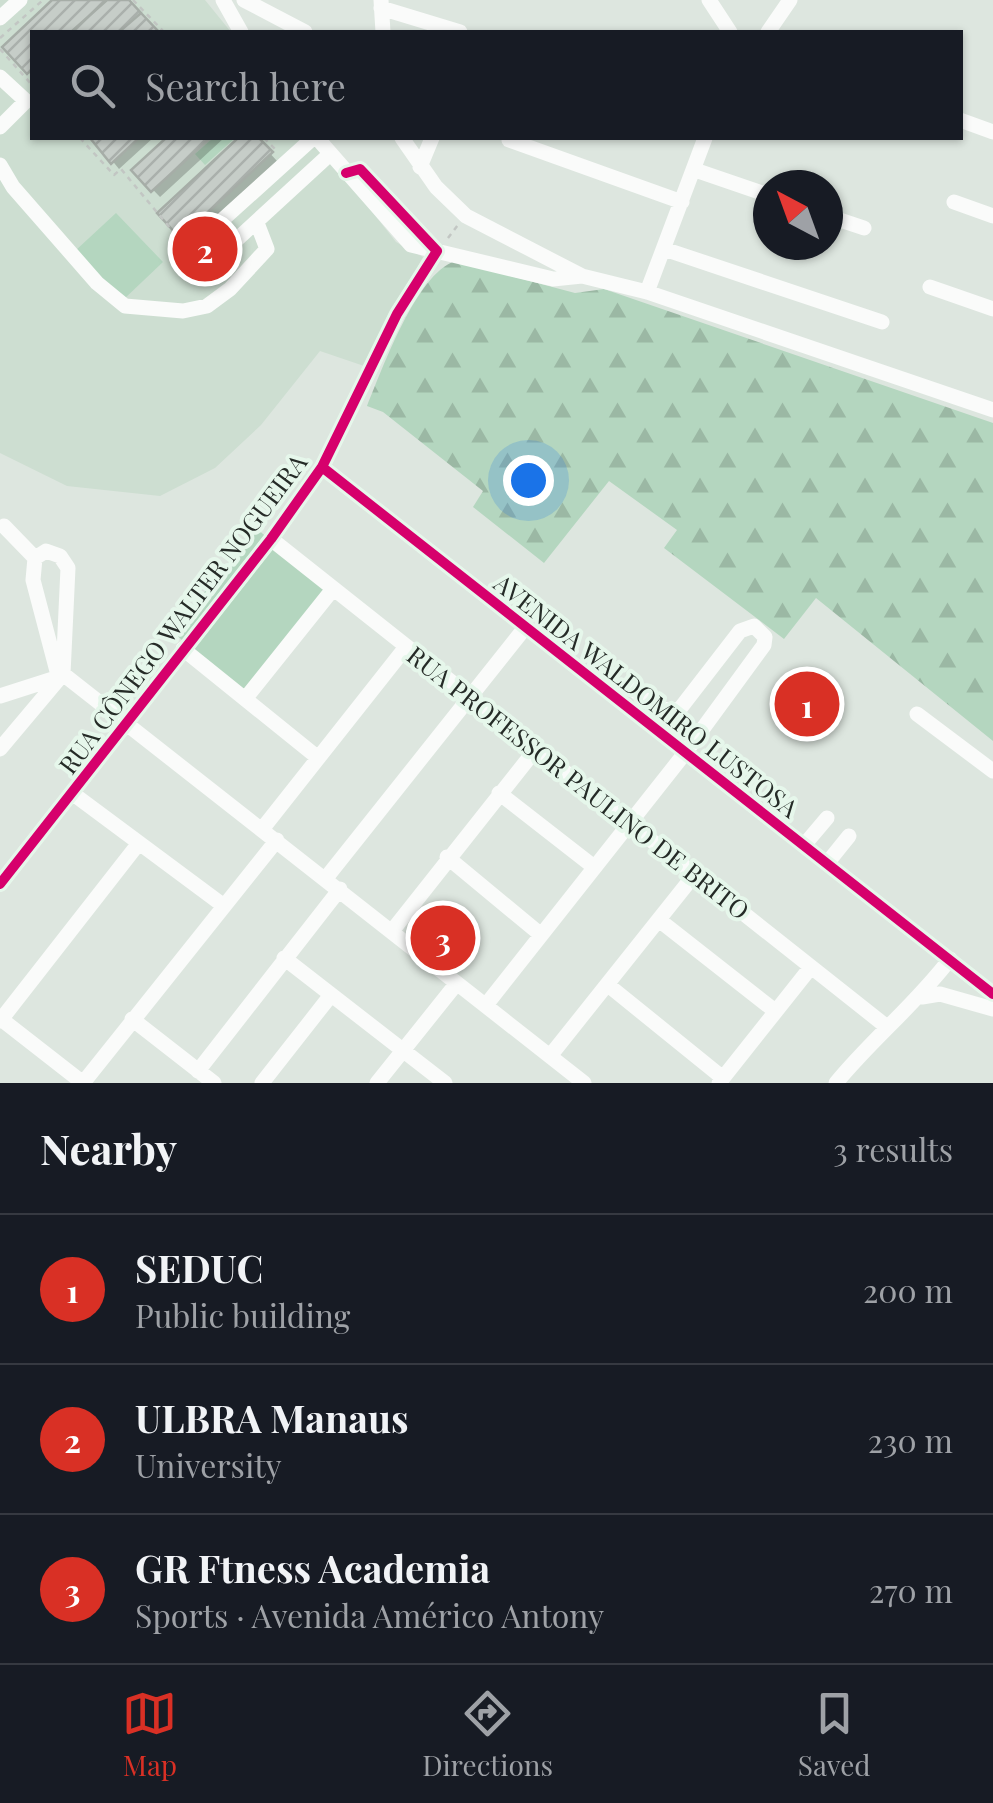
<!DOCTYPE html>
<meta charset="utf-8">
<style>
:root{--surface:#171b24;--page:#242831;--text:#f1f3f6;--muted:#9ea1a6;--line:#363941;--accent:#d93025}
body{margin:0;font-family:"Playfair Display",serif;background:var(--page);color:var(--text)}
.compass{position:absolute;left:753px;top:170px;width:90px;height:90px;border-radius:50%;background:var(--surface);box-shadow:0 2px 8px #0004;rotate:319deg}
.you{position:absolute;left:528px;top:480px;width:35px;height:35px;margin:-25px;border:8px solid #fff;border-radius:50%;background:#1a73e8;box-shadow:0 0 0 15px #1a73e833}
.badge{display:grid;place-items:center;width:65px;height:65px;border-radius:50%;background:var(--accent);color:#fff;font-size:32px;font-weight:700}
.pin{position:absolute;translate:-50% -50%;border:5px solid #fff;box-shadow:0 2px 10px #0006}
.list{margin:0;padding:0;list-style:none}
h2{display:flex;justify-content:space-between;align-items:center;height:130px;margin:0;padding:0 40px;font-size:42px}
h2 small{font-size:32px;font-weight:400;color:var(--muted)}
.list li{display:grid;grid-template-columns:65px 1fr auto;gap:30px;align-items:center;box-sizing:border-box;height:150px;padding:0 40px;border-top:2px solid var(--line)}
.list b{display:block;font-size:38px;white-space:nowrap}
.list p{margin:0;font-size:32px;white-space:nowrap;color:var(--muted)}
.list em{font-size:32px;font-style:normal;color:var(--muted)}
.icon{flex:none;width:55px;height:55px;fill:none;stroke:currentColor;stroke-width:2;stroke-linecap:round;stroke-linejoin:round}
.map{position:relative;flex:none;width:993px;height:1083px;overflow:hidden}
.search{position:absolute;background:var(--surface);box-shadow:0 2px 8px #0004;left:30px;right:30px;top:30px;height:110px;display:flex;align-items:center;gap:25px;box-sizing:border-box;padding:0 35px;border-radius:0px;color:var(--muted);font-size:38px}
.sheet{height:580px;background:var(--surface)}
nav{display:flex;justify-content:space-around;align-items:center;box-sizing:border-box;height:140px;border-top:2px solid var(--line);background:var(--surface);font-size:28px;color:var(--muted)}
nav a{display:grid;justify-items:center;gap:5px}
nav .on{color:var(--accent)}
.map>svg:first-child{display:block}
.built{fill:#cdded1}
.green{fill:#b4d6bf}
.forest{fill:url(#forest-firs)}
.shadow{fill:#0003}
.building{fill:url(#building-hatch);stroke:#a6ada7;stroke-width:2.5}
.lines{fill:none;stroke-linecap:round;stroke-linejoin:round}
.path{stroke:#c2c6c3;stroke-width:2.5;stroke-dasharray:5 5;stroke-linecap:butt}
.minor{stroke:#fafbfa;stroke-width:15}
.cycleway-casing{stroke:#e6f7eb;stroke-width:16}
.cycleway{stroke:#d6006c;stroke-width:10}
.labels{text-anchor:middle;stroke-width:8;stroke-linejoin:round;paint-order:stroke}
.street-label{font-size:25px;fill:#252b27;stroke:#e6f7eb}
</style>
<div class="map">
<svg width="993" height="1083" viewBox="0 0 993 1083">
<defs>
<pattern id="forest-firs" width="22" height="20" patternUnits="userSpaceOnUse" patternTransform="scale(2.5)"><rect width="22" height="20" fill="#b4d6bf"/><path d="M5 1l3.5 6h-7zM16 11l3.5 6h-7z" fill="#9bb8a4"/></pattern>
<pattern id="building-hatch" width="6" height="6" patternUnits="userSpaceOnUse" patternTransform="scale(2.5)"><rect width="6" height="6" fill="#c6cdc8"/><path d="M-1 1l2-2M0 6l6-6M5 7l2-2" fill="none" stroke="#aab0ac"/></pattern>
</defs>
<rect width="100%" height="100%" fill="#dde6df"/>
<path class="built" d="M 0,0 L 205,0 L 231,32 L 32,32 L 32,138 L 314,138 L 396,242 L 423,257 L 364,366 L 320,351 L 261,425 L 215,468 L 160,496 L 67,486 L 0,453 Z"/>
<path class="green" d="M 213,138 L 235,138 L 205,165 L 195,154 Z
M 116,213 L 163,262 L 123,300 L 75,251 Z
M 257,529 L 329,589 L 243,695 L 172,631 Z"/>
<path class="forest" d="M 455,261 L 575,293 L 604,289 L 993,423 L 993,741 L 816,598 L 784,639 L 664,548 L 677,530 L 609,481 L 544,563 L 473,507 L 483,491 L 383,412 L 367,406 C 382,370 416,274 455,261 Z"/>
<path class="shadow" d="M 57,0 L 126,0 L 156,32 L 32,32 L 32,76 L 6,47 Z
M 94,138 L 153,138 L 119,169 Z
M 169,138 L 224,138 L 160,197 L 134,170 Z
M 242,138 L 256,138 L 277,161 L 188,242 L 160,213 Z"/>
<path class="building" d="M 52,0 L 107,0 L 71,32 L 32,32 L 32,69 L 27,74 L 2,47 Z
M 107,0 L 129,0 L 141,13 L 119,32 L 71,32 Z
M 141,13 L 159,32 L 119,32 Z
M 90,138 L 139,138 L 111,164 Z
M 166,138 L 210,138 L 151,192 L 131,170 Z
M 238,138 L 259,138 L 273,152 L 180,238 L 157,213 Z"/>
<g class="lines">
<path class="path" d="M 133,0 L 164,32
M 0,38 L 43,0
M 0,49 L 32,85
M 80,138 L 114,175 L 121,169 L 180,240
M 264,138 L 277,151
M 448,238 L 458,225"/>
<path class="minor" d="M 223,0 L 241,32
M 244,0 L 305,32
M 381,0 L 383,32
M 709,0 L 730,32
M 381,8 L 460,32
M 0,18 L 20,0
M 768,32 L 790,0
M 0,77 L 26,101 L 0,127
M 960,120 L 993,132
M 313,138 L 189,250 L 197,267 L 208,266 L 330,154
M 317,138 L 411,245 L 553,279 L 582,276
M 402,138 L 436,187 L 466,216 L 582,276 L 647,292 L 993,410
M 509,140 L 682,202
M 0,165 L 13,187 L 97,283 L 125,306 L 183,311 L 207,306 L 230,289 L 267,249 L 257,223
M 420,167 L 432,138
M 695,170 L 768,195
M 954,202 L 993,216
M 828,216 L 864,228
M 664,249 L 882,322
M 930,287 L 993,309
M 647,292 L 705,138
M 322,467 L 993,994
M 4,526 L 35,558
M 271,539 L 887,1027
M 183,649 L 317,757
M 63,674 L 584,1083
M 0,696 L 53,679
M 245,699 L 333,589
M 917,714 L 993,771
M 0,749 L 63,674 L 68,568 L 60,556 L 46,551 L 35,558 L 33,580 L 58,675
M 72,793 L 224,906
M 499,793 L 594,867
M 263,828 L 406,647
M 805,844 L 827,818
M 447,857 L 540,934
M 828,862 L 849,836
M 326,878 L 524,629
M 0,884 L 271,539 L 322,467 L 397,314 L 437,251 L 360,169 L 346,173
M 659,920 L 775,1011
M 392,931 L 536,749
M 284,958 L 445,1083
M 608,985 L 723,1078
M 922,997 L 940,994 L 993,1009
M 486,1005 L 685,753 L 764,645 L 765,637 L 754,626 L 740,631 L 679,710 L 657,709 L 629,686
M 1,1019 L 83,1083
M 132,1019 L 214,1083
M 0,1021 L 139,843
M 550,1056 L 695,874
M 198,1071 L 340,889
M 83,1083 L 277,840
M 262,1083 L 331,995
M 377,1083 L 457,983
M 719,1083 L 811,967
M 836,1083 C 872,1039 915,1005 950,959"/>
<g class="cycleway-casing">
<path id="cycleway" d="M 322,467 L 993,994
M 0,884 L 271,539 L 322,467 L 397,314 L 437,251 L 360,169 L 346,173"/>
</g>
<use href="#cycleway" class="cycleway"/>
</g>
<g class="labels">
<g class="street-label">
<text transform="translate(183 614) rotate(-53)" y="9">RUA CÔNEGO WALTER NOGUEIRA</text>
<text transform="translate(646 696) rotate(38)" y="9">AVENIDA WALDOMIRO LUSTOSA</text>
<text transform="translate(578 783) rotate(38)" y="9">RUA PROFESSOR PAULINO DE BRITO</text>
</g>
</g>
</svg>
<svg class="compass" viewBox="-18 -18 36 36"><path d="M0-13l5 13h-10z" fill="#e53935"/><path d="M0 13l5-13h-10z" fill="#9ea1a6"/></svg>
<div class="you"></div>
<div class="pin badge" style="left:807px;top:704px">1</div>
<div class="pin badge" style="left:205px;top:249px">2</div>
<div class="pin badge" style="left:443px;top:938px">3</div>
<div class="search"><svg class="icon" aria-label="search" viewBox="0 0 24 24"><circle cx="10" cy="10" r="6"/><path d="M15 15l6 6"/></svg>Search here</div>
</div>
<section class="sheet">
<h2>Nearby<small>3 results</small></h2>
<ul class="list">
<li><span class="badge">1</span><div><b>SEDUC</b><p>Public building</p></div><em>200 m</em></li>
<li><span class="badge">2</span><div><b>ULBRA Manaus</b><p>University</p></div><em>230 m</em></li>
<li><span class="badge">3</span><div><b>GR Ftness Academia</b><p>Sports · Avenida Américo Antony</p></div><em>270 m</em></li>
</ul>
</section>
<nav>
<a class="on"><svg class="icon" aria-label="map" viewBox="0 0 24 24"><path d="M3 6l6-2 6 2 6-2v14l-6 2-6-2-6 2zM9 4v14M15 6v14"/></svg>Map</a>
<a><svg class="icon" aria-label="directions" viewBox="0 0 24 24"><path d="M12 3l9 9-9 9-9-9zM9 14v-3h6M13 9l2 2-2 2"/></svg>Directions</a>
<a><svg class="icon" aria-label="saved" viewBox="0 0 24 24"><path d="M7 4h10v16l-5-4-5 4z"/></svg>Saved</a>
</nav>
